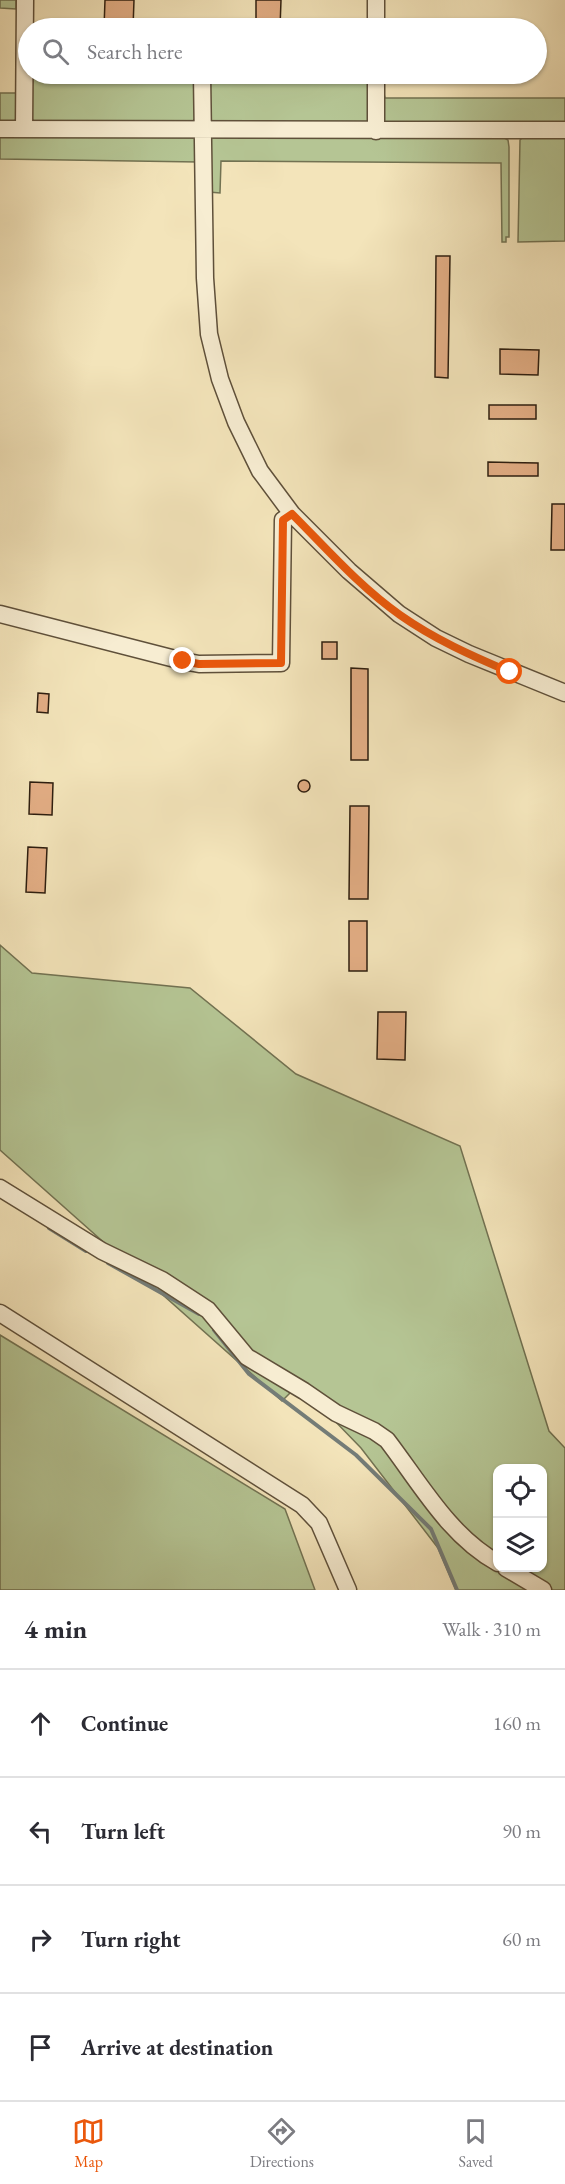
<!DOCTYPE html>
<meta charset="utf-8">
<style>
:root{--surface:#fff;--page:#f7f7f7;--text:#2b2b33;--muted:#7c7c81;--line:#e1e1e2;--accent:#ea580c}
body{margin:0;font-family:"EB Garamond",serif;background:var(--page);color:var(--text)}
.controls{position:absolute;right:18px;bottom:18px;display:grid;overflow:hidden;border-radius:12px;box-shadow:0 2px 4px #0004}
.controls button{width:54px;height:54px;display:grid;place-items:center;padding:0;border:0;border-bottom:2px solid var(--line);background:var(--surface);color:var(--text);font:30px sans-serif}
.stop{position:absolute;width:18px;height:18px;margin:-14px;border:4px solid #ea580c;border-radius:50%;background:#fff}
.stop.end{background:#ea580c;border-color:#fff;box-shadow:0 2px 6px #0008}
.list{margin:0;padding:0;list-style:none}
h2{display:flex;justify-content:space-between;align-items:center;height:78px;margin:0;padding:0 24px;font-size:26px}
h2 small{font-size:20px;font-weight:400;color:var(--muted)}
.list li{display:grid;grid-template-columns:39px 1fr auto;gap:18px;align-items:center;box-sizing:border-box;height:108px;padding:0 24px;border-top:2px solid var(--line)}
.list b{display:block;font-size:22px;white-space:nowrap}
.list em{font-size:20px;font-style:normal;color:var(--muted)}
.icon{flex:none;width:33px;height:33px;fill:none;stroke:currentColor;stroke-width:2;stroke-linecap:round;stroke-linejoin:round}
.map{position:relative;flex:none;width:565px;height:1590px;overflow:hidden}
.search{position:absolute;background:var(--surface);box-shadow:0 2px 4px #0004;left:18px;right:18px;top:18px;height:66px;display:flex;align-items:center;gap:15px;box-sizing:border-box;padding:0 21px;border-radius:33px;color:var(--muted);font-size:22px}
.sheet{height:510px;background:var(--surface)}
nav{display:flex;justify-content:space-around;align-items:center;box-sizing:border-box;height:84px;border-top:2px solid var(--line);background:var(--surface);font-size:16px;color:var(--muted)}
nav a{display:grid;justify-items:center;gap:3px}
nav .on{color:var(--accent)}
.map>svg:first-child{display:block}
.green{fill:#b5c594;stroke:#727252;stroke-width:1.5;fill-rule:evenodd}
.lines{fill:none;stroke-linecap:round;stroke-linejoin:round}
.stream{stroke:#747c77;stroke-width:4}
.building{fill:#e2ad84;stroke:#2e1e0f;stroke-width:1.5}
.minor-casing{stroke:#5f503a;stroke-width:19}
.minor{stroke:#f7edd2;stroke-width:16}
.route{stroke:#ea580c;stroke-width:8}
</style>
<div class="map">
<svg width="565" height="1590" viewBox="0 0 565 1590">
<rect width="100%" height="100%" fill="#f3e4ba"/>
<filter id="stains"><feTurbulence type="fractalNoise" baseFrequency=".00333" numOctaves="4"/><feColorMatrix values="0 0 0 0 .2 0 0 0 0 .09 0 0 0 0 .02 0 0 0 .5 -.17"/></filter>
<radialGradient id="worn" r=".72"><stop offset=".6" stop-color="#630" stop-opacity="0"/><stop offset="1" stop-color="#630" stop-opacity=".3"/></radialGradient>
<path class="green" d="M 0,0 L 16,0 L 16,9 L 0,8 Z
M 30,74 L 197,74 L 195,123 L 31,122 Z
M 240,74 L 372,74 L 369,124 L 213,125 L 208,121 L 207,86 L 211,82 L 240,82 Z
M 381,83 L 385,98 L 565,98 L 565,126 L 382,123 Z
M 0,93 L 21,93 L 17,122 L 0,124 Z
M 188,133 L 197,139 L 198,162 L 0,159 L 0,134 Z
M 211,136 L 501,136 L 508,140 L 509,147 L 509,237 L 506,237 L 506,242 L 502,242 L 501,163 L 221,161 L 220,193 L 209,192 Z
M 565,136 L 565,241 L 518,242 L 520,140 L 523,137 Z
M 0,945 L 32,973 L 190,988 L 296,1074 L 460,1146 L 549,1431 L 565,1448 L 565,1590 L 456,1590 L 438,1548 L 361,1448 L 299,1384 L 282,1401 L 0,1150 ZM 498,1468 L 542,1468 L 542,1568 L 498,1568 Z
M 0,1335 L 285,1509 L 315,1590 L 0,1590 Z"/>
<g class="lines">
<path class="stream" d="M 49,1228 L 86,1251
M 108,1263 L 199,1314
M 214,1330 L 249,1374 L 356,1455 L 431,1529 L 457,1590"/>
</g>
<path class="building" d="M 105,0 L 134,0 L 133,28 L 104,28 Z
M 256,0 L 281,0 L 280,28 L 256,28 Z
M 436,256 L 450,256 L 448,378 L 435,377 Z
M 500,349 L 539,350 L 538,375 L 500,374 Z
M 489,405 L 536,405 L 536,419 L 489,419 Z
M 488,462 L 538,463 L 538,476 L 488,476 Z
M 552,504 L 565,504 L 565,550 L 551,550 Z
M 322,642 L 337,642 L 337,659 L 322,659 Z
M 351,668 L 368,669 L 368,760 L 351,760 Z
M 38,693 L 49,694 L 48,713 L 37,712 Z
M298 786a6 6 0 1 1 12 0a6 6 0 1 1-12 0Z
M 30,782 L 53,783 L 52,815 L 29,814 Z
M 350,806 L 369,806 L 368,899 L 349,899 Z
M 28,847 L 47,848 L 45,893 L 26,892 Z
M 349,921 L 367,921 L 367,971 L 349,971 Z
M 378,1012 L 406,1012 L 405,1060 L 377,1059 Z"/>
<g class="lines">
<g class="minor-casing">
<path id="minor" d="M 376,28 L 376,0
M 202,74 L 205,278 L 209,334 L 220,379 L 236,422 L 260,471 L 292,514 L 349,571 L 399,614 L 436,638 L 469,654 L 565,693
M 376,74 L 376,131
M 0,129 L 565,130
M 24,129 L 25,0
M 0,614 L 183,661 L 199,664 L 281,663 L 283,520 L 292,514
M 0,1188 L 102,1251 L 162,1280 L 208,1310 L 247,1357 L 304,1391 L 336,1413 L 374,1431 L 387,1440 C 420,1483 449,1536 498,1563
M 0,1313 L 302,1505 L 319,1523 L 348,1590
M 506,1568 L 543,1590"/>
</g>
<use href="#minor" class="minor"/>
</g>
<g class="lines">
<path class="route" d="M 183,661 L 199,664 L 281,663 L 283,520 L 292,514 C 326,548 360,587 400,615 C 434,639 472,656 510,672"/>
</g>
<rect width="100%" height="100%" filter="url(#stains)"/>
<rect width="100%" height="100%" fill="url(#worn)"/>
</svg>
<div class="controls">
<button><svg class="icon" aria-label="locate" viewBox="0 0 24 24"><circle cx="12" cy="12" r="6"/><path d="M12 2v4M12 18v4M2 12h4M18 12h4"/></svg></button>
<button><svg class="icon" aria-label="layers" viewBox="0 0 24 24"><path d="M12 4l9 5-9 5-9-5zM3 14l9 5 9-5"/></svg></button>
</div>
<div class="stop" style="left:510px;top:672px"></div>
<div class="stop end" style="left:183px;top:661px"></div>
<div class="search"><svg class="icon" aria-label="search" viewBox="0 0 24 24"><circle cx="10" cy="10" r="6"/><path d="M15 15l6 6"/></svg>Search here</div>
</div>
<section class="sheet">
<h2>4 min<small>Walk · 310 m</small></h2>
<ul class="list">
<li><svg class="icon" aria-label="ahead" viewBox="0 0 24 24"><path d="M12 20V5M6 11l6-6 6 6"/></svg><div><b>Continue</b></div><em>160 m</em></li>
<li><svg class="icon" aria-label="left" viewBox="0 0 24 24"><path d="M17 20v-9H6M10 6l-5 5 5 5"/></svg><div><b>Turn left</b></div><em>90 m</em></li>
<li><svg class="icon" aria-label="right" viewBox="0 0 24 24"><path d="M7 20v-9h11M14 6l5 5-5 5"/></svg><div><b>Turn right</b></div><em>60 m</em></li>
<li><svg class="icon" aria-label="arrive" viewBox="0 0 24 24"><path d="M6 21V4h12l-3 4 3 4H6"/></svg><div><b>Arrive at destination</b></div></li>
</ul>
</section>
<nav>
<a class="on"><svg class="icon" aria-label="map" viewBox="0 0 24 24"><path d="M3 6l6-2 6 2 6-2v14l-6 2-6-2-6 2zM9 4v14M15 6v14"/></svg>Map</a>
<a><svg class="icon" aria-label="directions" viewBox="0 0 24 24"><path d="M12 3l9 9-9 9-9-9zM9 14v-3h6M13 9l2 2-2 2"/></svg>Directions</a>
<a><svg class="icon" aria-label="saved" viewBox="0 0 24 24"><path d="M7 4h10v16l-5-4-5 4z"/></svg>Saved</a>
</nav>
